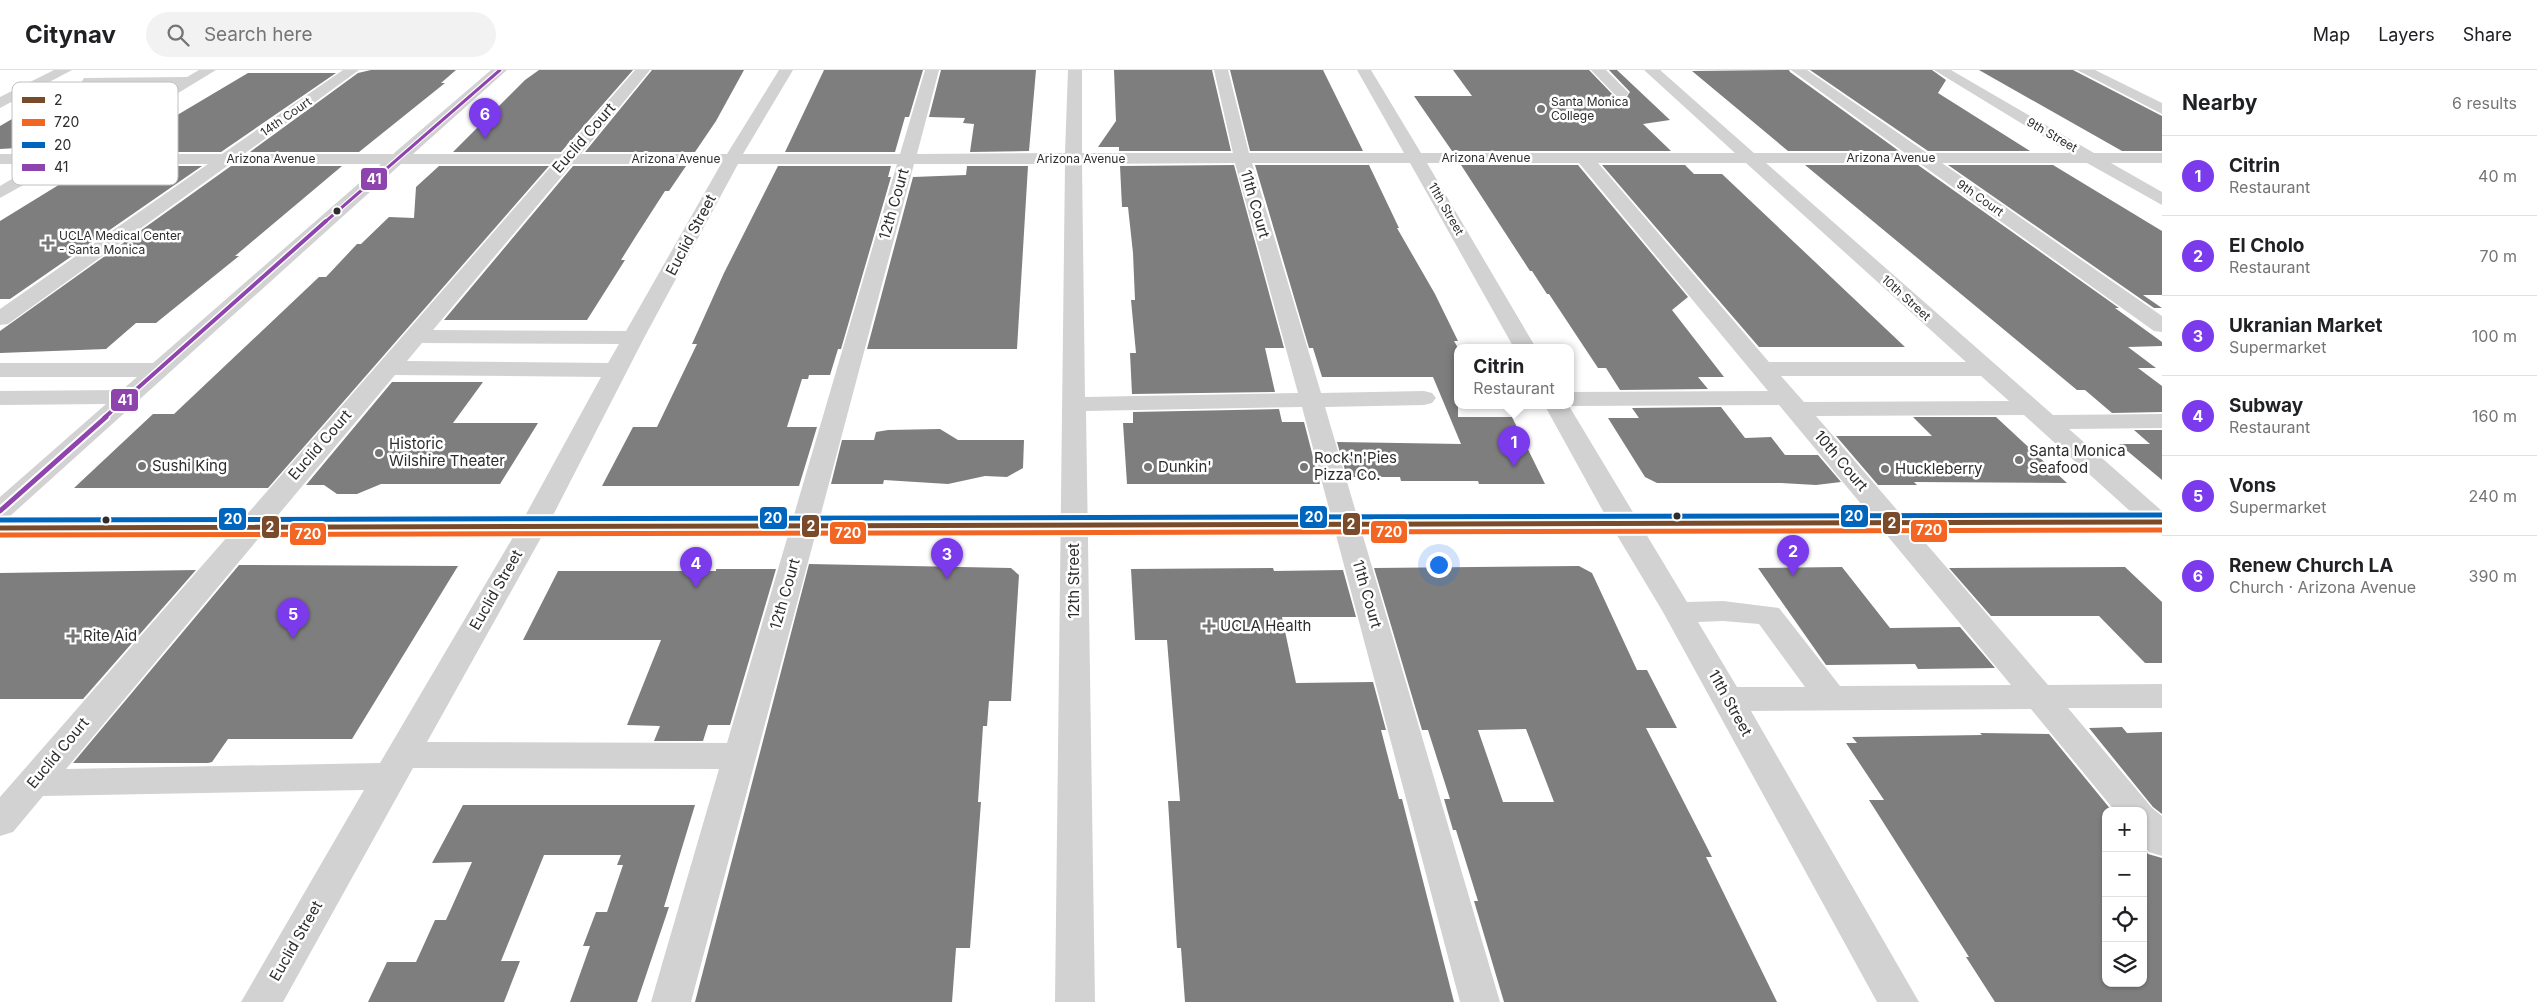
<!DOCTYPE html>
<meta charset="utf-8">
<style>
:root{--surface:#fff;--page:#f2f2f2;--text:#202124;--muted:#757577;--line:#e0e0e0;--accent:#7c3aed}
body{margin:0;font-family:Inter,sans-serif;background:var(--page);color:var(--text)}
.controls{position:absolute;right:15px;bottom:15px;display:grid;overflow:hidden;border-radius:10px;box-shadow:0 1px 4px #0004}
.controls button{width:45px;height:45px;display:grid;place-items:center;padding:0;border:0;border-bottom:1px solid var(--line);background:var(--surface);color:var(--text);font:25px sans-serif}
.you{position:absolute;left:1438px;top:494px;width:18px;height:18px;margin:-12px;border:4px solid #fff;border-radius:50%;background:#1a73e8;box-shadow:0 0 0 8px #1a73e833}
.badge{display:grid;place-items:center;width:32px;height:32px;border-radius:50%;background:var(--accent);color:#fff;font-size:16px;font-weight:700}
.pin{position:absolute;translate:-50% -41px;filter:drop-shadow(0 1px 2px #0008)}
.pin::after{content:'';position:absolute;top:26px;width:18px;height:15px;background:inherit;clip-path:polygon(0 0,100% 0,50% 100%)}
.popup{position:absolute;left:1454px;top:274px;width:120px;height:65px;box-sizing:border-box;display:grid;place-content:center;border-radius:10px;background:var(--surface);filter:drop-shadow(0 1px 4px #0005);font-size:16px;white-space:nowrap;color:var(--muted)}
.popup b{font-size:19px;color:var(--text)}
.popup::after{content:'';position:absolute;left:50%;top:100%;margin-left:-10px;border:10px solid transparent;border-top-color:var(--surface)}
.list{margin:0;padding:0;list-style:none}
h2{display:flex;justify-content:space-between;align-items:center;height:65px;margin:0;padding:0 20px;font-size:21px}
h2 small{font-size:16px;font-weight:400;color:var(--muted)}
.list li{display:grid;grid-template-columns:32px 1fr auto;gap:15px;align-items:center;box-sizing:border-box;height:80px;padding:0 20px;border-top:1px solid var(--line)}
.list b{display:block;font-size:19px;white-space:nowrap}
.list p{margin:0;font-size:16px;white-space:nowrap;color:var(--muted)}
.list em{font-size:16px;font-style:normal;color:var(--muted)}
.icon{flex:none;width:28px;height:28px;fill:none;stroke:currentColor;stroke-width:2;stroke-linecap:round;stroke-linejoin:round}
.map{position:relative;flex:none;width:2162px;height:932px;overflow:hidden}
header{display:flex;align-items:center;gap:30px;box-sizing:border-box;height:70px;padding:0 25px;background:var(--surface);border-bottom:1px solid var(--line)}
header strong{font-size:24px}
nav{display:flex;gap:28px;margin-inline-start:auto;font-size:18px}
.search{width:350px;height:45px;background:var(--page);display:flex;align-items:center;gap:12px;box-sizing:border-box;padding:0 18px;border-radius:28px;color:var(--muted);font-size:19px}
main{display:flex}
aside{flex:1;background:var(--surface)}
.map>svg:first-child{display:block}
.building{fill:#7e7e7e;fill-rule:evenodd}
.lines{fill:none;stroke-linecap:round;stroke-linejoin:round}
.minor{fill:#d2d2d2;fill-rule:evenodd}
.major{fill:#c5c5c5;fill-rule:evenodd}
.bus-1-casing{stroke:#fff;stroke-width:9}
.bus-2-casing{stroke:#fff;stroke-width:9}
.bus-3-casing{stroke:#fff;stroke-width:9}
.bus-4-far2-casing{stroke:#fff;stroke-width:5.5}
.bus-4-far1-casing{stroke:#fff;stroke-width:7}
.bus-4-casing{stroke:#fff;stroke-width:9}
.bus-1{stroke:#7a4b2a;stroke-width:5}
.bus-2{stroke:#f26522;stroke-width:5}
.bus-3{stroke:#0065bd;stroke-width:5}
.bus-4-far2{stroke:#8e44ad;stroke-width:3}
.bus-4-far1{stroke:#8e44ad;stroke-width:4}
.bus-4{stroke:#8e44ad;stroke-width:5}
.poi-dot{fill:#767676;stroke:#fff;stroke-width:2}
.bus-dot{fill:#2d2d2d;stroke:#fff;stroke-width:2}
.labels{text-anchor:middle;stroke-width:5;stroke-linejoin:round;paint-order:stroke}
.far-poi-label{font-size:12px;fill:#2d2d2d;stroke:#fff;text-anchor:start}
.far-street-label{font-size:12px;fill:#2d2d2d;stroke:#fff}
.street-label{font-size:15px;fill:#2d2d2d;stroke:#fff}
.poi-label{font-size:15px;fill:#2d2d2d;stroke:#fff;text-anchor:start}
.key{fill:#fff;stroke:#c0c0c0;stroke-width:1}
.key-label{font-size:14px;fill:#2d2d2d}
.line-badge{stroke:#fff;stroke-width:2}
.badge-label{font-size:14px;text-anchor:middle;font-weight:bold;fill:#fff}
</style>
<header>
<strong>Citynav</strong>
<div class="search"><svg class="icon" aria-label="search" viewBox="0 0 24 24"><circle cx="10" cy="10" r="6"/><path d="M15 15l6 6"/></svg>Search here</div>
<nav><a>Map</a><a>Layers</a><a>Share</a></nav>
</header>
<main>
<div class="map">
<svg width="2162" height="932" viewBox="0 0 2162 932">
<rect width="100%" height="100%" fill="#fff"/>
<path class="building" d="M 371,0 L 456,0 L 441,13 L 445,13 L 359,82 L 250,82 L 358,3 Z
M 539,0 L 633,0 L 561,82 L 453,82 L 525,10 Z
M 652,0 L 744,0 L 716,51 L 695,82 L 585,82 Z
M 824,0 L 923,0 L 909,47 L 905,47 L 895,82 L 785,82 Z
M 941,0 L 1036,0 L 1029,81 L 970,82 L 974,54 L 963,53 L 965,48 L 929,47 Z
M 1114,0 L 1212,0 L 1231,81 L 1119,81 L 1119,77 L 1098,77 L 1116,51 Z
M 1230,0 L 1323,0 L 1363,81 L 1250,81 Z
M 1453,0 L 1589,0 L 1615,27 L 1626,28 L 1630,22 L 1609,0 L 1617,0 L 1670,50 L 1643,54 L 1671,81 L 1452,81 L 1414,26 L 1472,26 Z
M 1789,0 L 1790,2 L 1899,81 L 1788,81 L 1692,1 Z
M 1810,0 L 1932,0 L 1946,10 L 1938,23 L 2030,81 L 1928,81 Z
M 1979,0 L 2073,0 L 2162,46 L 2162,81 L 2122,81 Z
M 248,3 L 336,3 L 221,82 L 115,82 Z
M 72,14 L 89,17 L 134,17 L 34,77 L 0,79 L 0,56 Z
M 1234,95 L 1284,278 L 1265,278 L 1275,322 L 1132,324 L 1130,283 L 1136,283 L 1131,230 L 1135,230 L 1133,183 L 1128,137 L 1122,137 L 1120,96 Z
M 1255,95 L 1369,95 L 1399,158 L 1397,158 L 1435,224 L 1458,271 L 1454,271 L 1458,278 L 1458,347 L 1512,347 L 1545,414 L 1479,414 L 1478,411 L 1401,411 L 1400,407 L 1347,407 L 1337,372 L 1461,374 L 1433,307 L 1322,307 L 1313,278 L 1309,278 Z
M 1461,95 L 1578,95 L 1688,227 L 1672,240 L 1724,307 L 1698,307 L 1708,319 L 1620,320 L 1606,298 L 1598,298 L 1549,224 L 1547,224 L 1532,201 L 1530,201 Z
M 1602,95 L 1685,95 L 1694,104 L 1722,104 L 1905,277 L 1759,277 Z
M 1805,95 L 1918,95 L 2119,238 L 2115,238 L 2162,272 L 2162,276 L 2128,277 L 2156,298 L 2138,298 L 2162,316 L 2162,342 L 2112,343 L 2085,320 L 2077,320 Z
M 1948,95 L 2053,95 L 2162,161 L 2162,225 L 2143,225 L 2162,238 L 2154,238 Z
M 93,96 L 202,96 L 10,229 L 0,229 L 0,151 L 70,108 L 74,108 Z
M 231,96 L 342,96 L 235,186 L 239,186 L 156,253 L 136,253 L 106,279 L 0,283 L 0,261 Z
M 439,96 L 549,96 L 268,418 L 74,418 L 153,344 L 174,344 L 319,207 L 326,207 L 357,174 L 361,174 L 389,147 L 414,148 L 416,117 Z
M 573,96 L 686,96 L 669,121 L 665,121 L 636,166 L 621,190 L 625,190 L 587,250 L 444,250 Z
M 778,96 L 891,96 L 888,107 L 891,107 L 841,279 L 838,279 L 830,305 L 809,305 L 808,309 L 802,309 L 787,357 L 817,357 L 799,416 L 602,416 L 633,357 L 657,357 L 697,274 L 692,274 L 724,203 Z
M 967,96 L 1028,96 L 1017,279 L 867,279 L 913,107 L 966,105 Z
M 392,312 L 483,312 L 453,353 L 538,353 L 500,414 L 381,414 L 357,424 L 337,424 L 324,415 L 306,415 Z
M 1721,337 L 1745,368 L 1771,367 L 1785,385 L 1818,385 L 1841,412 L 1816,415 L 1781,413 L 1657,413 L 1645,407 L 1608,348 L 1639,348 L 1632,338 Z
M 1279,339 L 1282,352 L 1304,352 L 1320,414 L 1127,414 L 1123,353 L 1133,353 L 1133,342 Z
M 1913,347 L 1996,347 L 2067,413 L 1914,412 L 1917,415 L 1878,415 L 1836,366 L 1932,366 Z
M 940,359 L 958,370 L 1024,370 L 1023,398 L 1007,407 L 985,406 L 948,414 L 884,410 L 883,414 L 831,414 L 842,370 L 874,370 L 876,362 L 888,360 Z
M 2134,360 L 2162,360 L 2162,410 L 2119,374 L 2150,374 Z
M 809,494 L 1011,498 L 1019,505 L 1011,631 L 989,631 L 987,656 L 983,656 L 978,732 L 981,732 L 970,878 L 956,878 L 952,932 L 695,932 Z
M 239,495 L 458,496 L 352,669 L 228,669 L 212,692 L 208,693 L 73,693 Z
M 1579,496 L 1592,503 L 1637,600 L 1647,600 L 1677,658 L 1646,658 L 1712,787 L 1706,787 L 1777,932 L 1504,932 L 1474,831 L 1478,831 L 1456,760 L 1453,760 L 1444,729 L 1450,729 L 1428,660 L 1422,660 L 1374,498 ZM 1526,659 L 1554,732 L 1503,732 L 1478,660 Z
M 1842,497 L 1890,558 L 1960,557 L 1995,598 L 1918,599 L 1915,594 L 1826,595 L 1758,498 Z
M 2125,497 L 2162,532 L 2162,593 L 2145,593 L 2099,546 L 1991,546 L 1949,498 Z
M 1273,498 L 1274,501 L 1343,500 L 1356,547 L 1282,547 L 1296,613 L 1373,612 L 1386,660 L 1381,660 L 1399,729 L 1402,729 L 1454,932 L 1185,932 L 1181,878 L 1177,878 L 1168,731 L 1180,731 L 1167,570 L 1135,570 L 1131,499 Z
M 716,499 L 776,499 L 730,655 L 708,655 L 703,671 L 654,671 L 660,656 L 627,655 L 661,570 L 523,570 L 558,501 L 716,501 Z
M 196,500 L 83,629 L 0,629 L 0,503 Z
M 2122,657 L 2127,663 L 2162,662 L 2162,744 L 2153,737 L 2089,658 Z
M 1980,663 L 2049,664 L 2112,741 L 2106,741 L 2106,913 L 2143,913 L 2143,777 L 2148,784 L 2162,788 L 2162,932 L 1995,932 L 1966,887 L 1969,887 L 1869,730 L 1884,730 L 1846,673 L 1857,673 L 1852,667 L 1982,665 Z
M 463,735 L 695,735 L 664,837 L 669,837 L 637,932 L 570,932 L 590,876 L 583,876 L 596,842 L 607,842 L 623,795 L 617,795 L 621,785 L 544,785 L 501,891 L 520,891 L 504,932 L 368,932 L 387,892 L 416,892 L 435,850 L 446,850 L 472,792 L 432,793 Z"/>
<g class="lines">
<path class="minor" d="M 54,0 L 72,0 L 0,38 L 0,27 Z
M 199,0 L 216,0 L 78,84 L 222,84 L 343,0 L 359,0 L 244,84 L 393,84 L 491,0 L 507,0 L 413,84 L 562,84 L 635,0 L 650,0 L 581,84 L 727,84 L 779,0 L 793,0 L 743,84 L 900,84 L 925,0 L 939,0 L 917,84 L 1065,83 L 1068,0 L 1082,0 L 1082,83 L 1233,83 L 1214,0 L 1228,0 L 1249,83 L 1404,83 L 1357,0 L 1371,0 L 1421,83 L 1735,83 L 1644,0 L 1660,0 L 1754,83 L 1905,83 L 1791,0 L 1807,0 L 1927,83 L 2070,83 L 1934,0 L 1951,0 L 2094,83 L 2162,83 L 2162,93 L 2111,93 L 2162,122 L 2162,135 L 2087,93 L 1942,93 L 2162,246 L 2162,262 L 2154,261 L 1919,93 L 1766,93 L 2053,345 L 2162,344 L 2162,358 L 2069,359 L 2162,441 L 2162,463 L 2152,461 L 2024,345 L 1816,346 L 2048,615 L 2162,614 L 2162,638 L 2068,638 L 2152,738 L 2162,746 L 2162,786 L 2149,782 L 2143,774 L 2143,741 L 2115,741 L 2031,639 L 1751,641 L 1919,932 L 1877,932 L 1663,542 L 1609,452 L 1545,336 L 1570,336 L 1570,322 L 1768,321 L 1579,93 L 1427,93 L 1536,278 L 1514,278 L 1410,93 L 1252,93 L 1321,323 L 1424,321 L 1432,323 L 1436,328 L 1432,333 L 1424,335 L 1325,337 L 1500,932 L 1460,932 L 1302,337 L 1086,341 L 1095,932 L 1055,932 L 1065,94 L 914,94 L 691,932 L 651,932 L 719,699 L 413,698 L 283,932 L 241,932 L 364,720 L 43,726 L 13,762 L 0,766 L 0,727 L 553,94 L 401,94 L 9,447 L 0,449 L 0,427 L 106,334 L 0,335 L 0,321 L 122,320 L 137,307 L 0,307 L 0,293 L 153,293 L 381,94 L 230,94 L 8,254 L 0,255 L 0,239 L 208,94 L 61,94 L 0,128 L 0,116 L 37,94 L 0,94 L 0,84 L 54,84 L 172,15 L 89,15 L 84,14 L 82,11 L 84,8 L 187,7 ZM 1235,93 L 1298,323 L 1085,327 L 1082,94 ZM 1598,93 L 1746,93 L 1966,292 L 1769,292 ZM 572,94 L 721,94 L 626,261 L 433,260 ZM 738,94 L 897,94 L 727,673 L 427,672 L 547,457 L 644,268 ZM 422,273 L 619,274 L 608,293 L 407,291 ZM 395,305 L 601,307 L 519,457 L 380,693 L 66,699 ZM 1781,306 L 1981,306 L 2009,331 L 1804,332 ZM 1779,335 L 2011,615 L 1840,616 L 1779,538 L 1723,531 L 1687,532 L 1569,336 ZM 1723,551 L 1759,554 L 1805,617 L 1737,617 L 1698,552 Z
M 1591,0 L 1606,0 L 1629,23 L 1626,26 L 1616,26 Z
M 2077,0 L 2095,0 L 2162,33 L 2162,44 Z"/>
<path class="major" d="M 2162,444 L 2162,460 L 0,467 L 0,449 Z"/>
<g class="bus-1-casing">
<path id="bus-1" d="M 0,458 L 2162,452"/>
</g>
<g class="bus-2-casing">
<path id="bus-2" d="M 0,465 L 2162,460"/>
</g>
<g class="bus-3-casing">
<path id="bus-3" d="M 0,450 L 2162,445"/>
</g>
<g class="bus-4-far2-casing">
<path id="bus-4-far2" d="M 325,152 L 500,0"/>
</g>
<g class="bus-4-far1-casing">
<path id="bus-4-far1" d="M 104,348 L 326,151"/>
</g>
<g class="bus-4-casing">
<path id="bus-4" d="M 0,441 L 106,347"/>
</g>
<use href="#bus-1" class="bus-1"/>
<use href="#bus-2" class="bus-2"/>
<use href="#bus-3" class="bus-3"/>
<use href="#bus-4-far2" class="bus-4-far2"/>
<use href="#bus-4-far1" class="bus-4-far1"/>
<use href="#bus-4" class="bus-4"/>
</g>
<g class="poi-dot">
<circle cx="1541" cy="39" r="5"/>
<path d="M45.5 165.5h5v5h5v5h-5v5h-5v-5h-5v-5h5z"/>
<circle cx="379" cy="383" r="5"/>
<circle cx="2019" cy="390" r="5"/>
<circle cx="142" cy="396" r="5"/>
<circle cx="1148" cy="397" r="5"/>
<circle cx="1304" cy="397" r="5"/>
<circle cx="1885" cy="399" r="5"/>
<path d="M1206.5 548.5h5v5h5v5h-5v5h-5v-5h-5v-5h5z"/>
<path d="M70.5 558.5h5v5h5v5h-5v5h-5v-5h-5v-5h5z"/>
</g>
<g class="bus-dot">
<circle cx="337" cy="141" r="4.5"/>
<circle cx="1677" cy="446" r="4.5"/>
<circle cx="106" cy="450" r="4.5"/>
</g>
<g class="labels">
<g class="far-poi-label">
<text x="1551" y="36">Santa Monica<tspan x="1551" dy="14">College</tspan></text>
<text x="59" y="170">UCLA Medical Center<tspan x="59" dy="14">- Santa Monica</tspan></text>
</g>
<g class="far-street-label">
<text transform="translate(286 47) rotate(-35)" y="4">14th Court</text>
<text transform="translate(2052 65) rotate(30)" y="4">9th Street</text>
<text x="1486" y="92">Arizona Avenue</text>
<text x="1891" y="92">Arizona Avenue</text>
<text x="271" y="93">Arizona Avenue</text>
<text x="676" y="93">Arizona Avenue</text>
<text x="1081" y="93">Arizona Avenue</text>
<text transform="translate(1980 128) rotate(35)" y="4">9th Court</text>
<text transform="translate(1446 139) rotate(60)" y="4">11th Street</text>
<text transform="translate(1906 228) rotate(42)" y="4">10th Street</text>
</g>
<g class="street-label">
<text transform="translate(584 68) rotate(-49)" y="5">Euclid Court</text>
<text transform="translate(894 134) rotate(-74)" y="5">12th Court</text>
<text transform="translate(1255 134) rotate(74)" y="5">11th Court</text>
<text transform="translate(691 165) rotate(-62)" y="5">Euclid Street</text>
<text transform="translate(320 375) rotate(-49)" y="5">Euclid Court</text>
<text transform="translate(1841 391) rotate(50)" y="5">10th Court</text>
<text transform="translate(1074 511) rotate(-90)" y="5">12th Street</text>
<text transform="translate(496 520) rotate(-60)" y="5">Euclid Street</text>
<text transform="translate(785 524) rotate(-74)" y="5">12th Court</text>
<text transform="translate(1367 524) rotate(74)" y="5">11th Court</text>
<text transform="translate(1730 633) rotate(61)" y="5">11th Street</text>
<text transform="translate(58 683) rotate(-50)" y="5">Euclid Court</text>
<text transform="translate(296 871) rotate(-60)" y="5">Euclid Street</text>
</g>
<g class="poi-label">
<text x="389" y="379">Historic<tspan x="389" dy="17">Wilshire Theater</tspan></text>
<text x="2029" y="386">Santa Monica<tspan x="2029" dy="17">Seafood</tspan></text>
<text x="1314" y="393">Rock'n'Pies<tspan x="1314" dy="17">Pizza Co.</tspan></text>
<text x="152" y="401">Sushi King</text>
<text x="1158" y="402">Dunkin'</text>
<text x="1895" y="404">Huckleberry</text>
<text x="1220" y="561">UCLA Health</text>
<text x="83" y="571">Rite Aid</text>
</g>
</g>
<rect x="12" y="12" width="166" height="103" rx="8" class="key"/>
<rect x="22" y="27" width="23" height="6" fill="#7a4b2a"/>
<rect x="22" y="49" width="23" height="7" fill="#f26522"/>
<rect x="22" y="72" width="23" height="6" fill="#0065bd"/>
<rect x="22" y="94" width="23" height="7" fill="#8e44ad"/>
<g class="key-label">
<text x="54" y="35">2</text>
<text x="54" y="57">720</text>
<text x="54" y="80">20</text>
<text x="54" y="102">41</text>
</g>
<g class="line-badge">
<rect x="360" y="97" width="28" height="24" rx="5" fill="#8e44ad"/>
<rect x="110" y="318" width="29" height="24" rx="5" fill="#8e44ad"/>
<rect x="1840" y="434" width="29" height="24" rx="5" fill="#0065bd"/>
<rect x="1299" y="435" width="29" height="24" rx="5" fill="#0065bd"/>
<rect x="759" y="436" width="29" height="24" rx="5" fill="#0065bd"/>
<rect x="218" y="437" width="29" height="24" rx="5" fill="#0065bd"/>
<rect x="1882" y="441" width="19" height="24" rx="5" fill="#7a4b2a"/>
<rect x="1342" y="442" width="19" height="24" rx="5" fill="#7a4b2a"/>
<rect x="801" y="444" width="19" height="24" rx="5" fill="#7a4b2a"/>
<rect x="261" y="445" width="19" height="24" rx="5" fill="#7a4b2a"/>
<rect x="1910" y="449" width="38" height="24" rx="5" fill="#f26522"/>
<rect x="1370" y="450" width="38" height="24" rx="5" fill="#f26522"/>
<rect x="829" y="451" width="38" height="24" rx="5" fill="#f26522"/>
<rect x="289" y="452" width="38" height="24" rx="5" fill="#f26522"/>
</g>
<g class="badge-label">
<text x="374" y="114">41</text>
<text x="125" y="335">41</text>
<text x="1854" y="451">20</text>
<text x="1314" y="452">20</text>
<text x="773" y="453">20</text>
<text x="233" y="454">20</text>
<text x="1892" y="458">2</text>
<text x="1351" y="459">2</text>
<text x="811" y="461">2</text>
<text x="270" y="462">2</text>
<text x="1929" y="465">720</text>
<text x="1389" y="467">720</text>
<text x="848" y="468">720</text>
<text x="308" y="469">720</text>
</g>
</svg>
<div class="controls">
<button>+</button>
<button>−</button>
<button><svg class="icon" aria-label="locate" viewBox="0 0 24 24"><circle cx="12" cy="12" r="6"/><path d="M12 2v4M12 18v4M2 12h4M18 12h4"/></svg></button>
<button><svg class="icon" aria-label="layers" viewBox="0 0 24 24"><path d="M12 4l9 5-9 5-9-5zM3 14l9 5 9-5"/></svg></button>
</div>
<div class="you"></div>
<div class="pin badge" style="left:1514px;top:397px">1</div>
<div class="popup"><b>Citrin</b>Restaurant</div>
<div class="pin badge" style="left:1793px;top:506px">2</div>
<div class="pin badge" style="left:947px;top:509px">3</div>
<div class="pin badge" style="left:696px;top:518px">4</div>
<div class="pin badge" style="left:293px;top:569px">5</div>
<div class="pin badge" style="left:485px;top:69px">6</div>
</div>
<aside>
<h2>Nearby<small>6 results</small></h2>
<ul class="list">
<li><span class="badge">1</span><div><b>Citrin</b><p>Restaurant</p></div><em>40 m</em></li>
<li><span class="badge">2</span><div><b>El Cholo</b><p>Restaurant</p></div><em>70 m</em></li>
<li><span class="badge">3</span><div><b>Ukranian Market</b><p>Supermarket</p></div><em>100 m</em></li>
<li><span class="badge">4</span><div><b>Subway</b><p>Restaurant</p></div><em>160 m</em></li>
<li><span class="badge">5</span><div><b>Vons</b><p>Supermarket</p></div><em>240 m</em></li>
<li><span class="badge">6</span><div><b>Renew Church LA</b><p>Church · Arizona Avenue</p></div><em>390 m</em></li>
</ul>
</aside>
</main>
